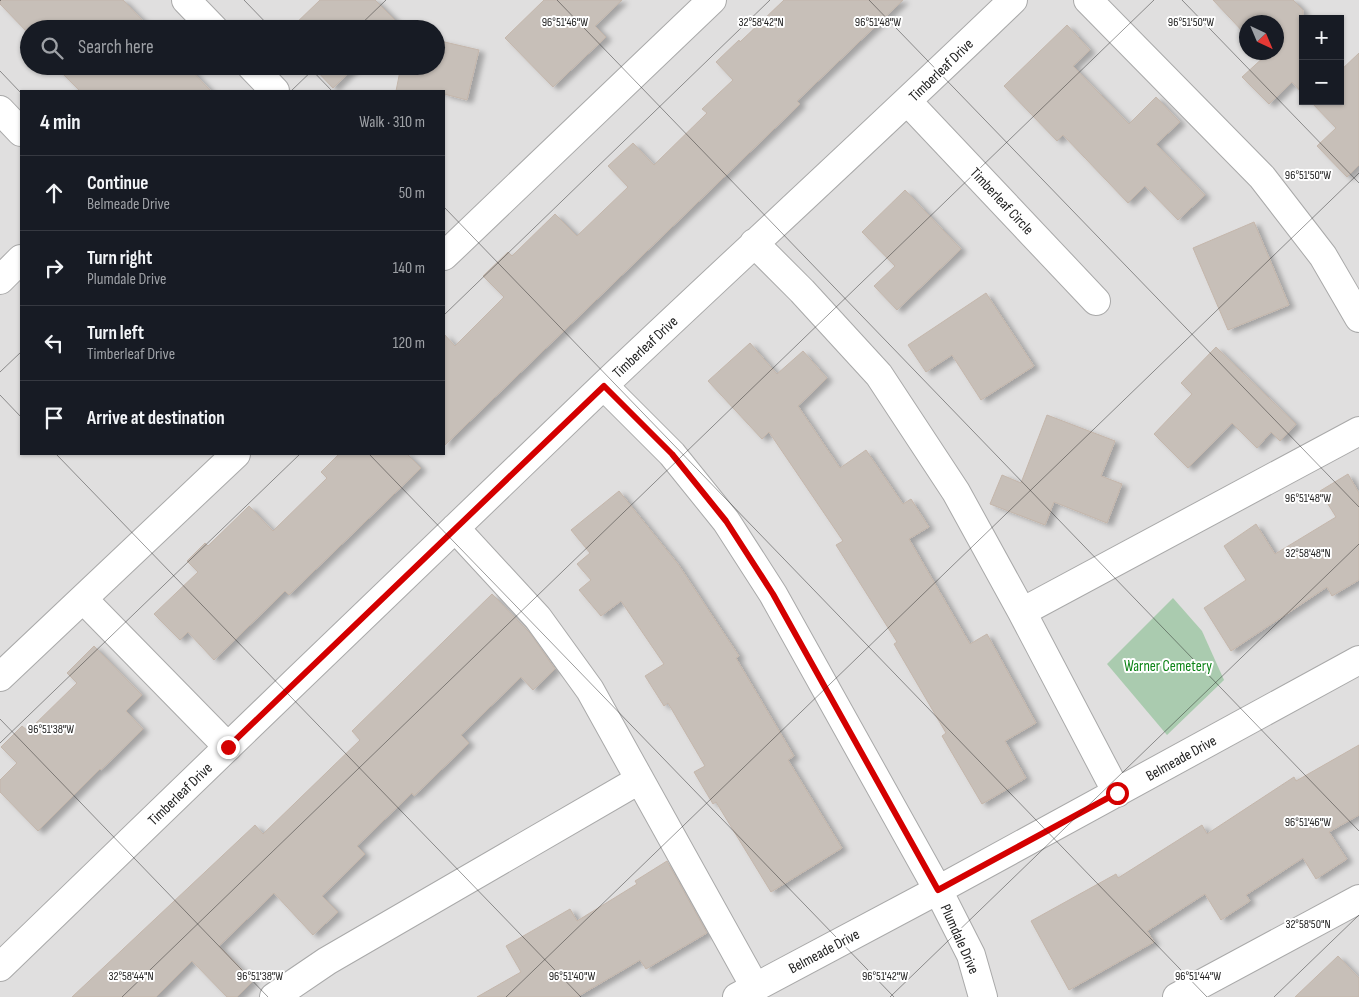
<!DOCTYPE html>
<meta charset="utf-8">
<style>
:root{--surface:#171b24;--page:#20242c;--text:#f1f3f6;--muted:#9ea1a6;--line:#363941}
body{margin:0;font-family:"Sofia Sans Condensed",sans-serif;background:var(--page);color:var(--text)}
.controls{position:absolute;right:15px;top:15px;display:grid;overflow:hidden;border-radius:0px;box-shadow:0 1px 4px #0004}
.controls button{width:45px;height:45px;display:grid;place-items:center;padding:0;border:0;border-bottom:1px solid var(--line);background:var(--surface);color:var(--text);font:25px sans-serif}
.compass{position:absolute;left:1239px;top:15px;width:45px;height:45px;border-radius:50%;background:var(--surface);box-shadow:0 1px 4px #0004;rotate:136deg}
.stop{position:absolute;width:15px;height:15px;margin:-11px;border:4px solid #d40000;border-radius:50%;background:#fff}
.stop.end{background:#d40000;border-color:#fff;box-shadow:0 1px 5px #0008}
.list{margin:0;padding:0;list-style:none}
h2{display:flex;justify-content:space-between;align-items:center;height:65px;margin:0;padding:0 20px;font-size:21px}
h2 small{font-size:16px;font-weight:400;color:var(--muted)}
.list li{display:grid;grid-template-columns:32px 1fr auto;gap:15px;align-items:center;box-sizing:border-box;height:75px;padding:0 20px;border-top:1px solid var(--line)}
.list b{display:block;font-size:19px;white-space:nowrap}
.list p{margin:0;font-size:16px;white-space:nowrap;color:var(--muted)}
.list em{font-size:16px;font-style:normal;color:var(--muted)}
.icon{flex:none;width:28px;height:28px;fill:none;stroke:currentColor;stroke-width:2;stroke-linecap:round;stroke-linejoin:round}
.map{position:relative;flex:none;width:1359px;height:997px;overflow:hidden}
.search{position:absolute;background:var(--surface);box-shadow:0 1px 4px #0004;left:20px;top:20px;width:425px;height:55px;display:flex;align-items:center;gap:12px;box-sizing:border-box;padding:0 18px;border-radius:28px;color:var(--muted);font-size:19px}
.panel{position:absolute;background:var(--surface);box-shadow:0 1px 4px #0004;left:20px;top:90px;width:425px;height:365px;border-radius:0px}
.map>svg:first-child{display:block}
.residential{fill:#e0dfdf;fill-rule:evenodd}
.cemetery{fill:#aacbaf}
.building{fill:#c7bfb8;stroke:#c4b6ab;filter:url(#shadow)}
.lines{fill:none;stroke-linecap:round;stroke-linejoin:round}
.minor-casing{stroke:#a9a9a9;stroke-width:30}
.minor{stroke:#fff;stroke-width:28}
.route{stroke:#d40000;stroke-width:6}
.ticks{fill:none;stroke:#222;stroke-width:1;stroke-opacity:0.45}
.labels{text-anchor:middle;stroke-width:4;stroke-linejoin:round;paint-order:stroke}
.street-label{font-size:15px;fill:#222;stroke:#fff}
.park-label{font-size:15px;fill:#0c8416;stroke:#fff}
.ticks-label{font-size:12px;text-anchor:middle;fill:#222;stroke:#fff;stroke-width:4;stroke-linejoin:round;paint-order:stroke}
</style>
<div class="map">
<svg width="1359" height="997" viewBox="0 0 1359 997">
<defs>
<filter id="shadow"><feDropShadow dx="5.5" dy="3" stdDeviation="2.5" flood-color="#0004"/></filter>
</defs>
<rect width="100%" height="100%" fill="#f2efe9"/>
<path class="residential" d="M 0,0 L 1359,0 L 1359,997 L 0,997 ZM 1303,19 L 1340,19 L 1340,101 L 1303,101 ZM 1246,22 L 1276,22 L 1276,52 L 1246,52 ZM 29,29 L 436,29 L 436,66 L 29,66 ZM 21,91 L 444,91 L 444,454 L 21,454 Z"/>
<path class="cemetery" d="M 1173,598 L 1202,631 L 1224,680 L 1167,735 L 1107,664 Z"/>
<path class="building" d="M 0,0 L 123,0 L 150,28 L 29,29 L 29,34 L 0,4 Z
M 320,0 L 375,0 L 399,24 L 395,29 L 290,29 Z
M 544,0 L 622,0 L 595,26 L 606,37 L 553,87 L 505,38 Z
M 784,0 L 903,0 L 797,101 L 800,104 L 444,446 L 444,334 L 455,346 L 504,297 L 483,276 L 508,252 L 512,256 L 555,214 L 577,236 L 628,187 L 608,166 L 633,143 L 654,165 L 707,113 L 702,109 L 733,80 L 716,62 L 739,40 L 740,42 Z
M 1213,0 L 1293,0 L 1303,10 L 1303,94 L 1292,82 L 1269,104 L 1242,77 L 1266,55 L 1264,52 L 1276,52 L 1276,22 L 1246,22 L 1246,35 Z
M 1067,25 L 1090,50 L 1073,66 L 1129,124 L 1156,97 L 1180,122 L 1156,144 L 1205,195 L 1178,220 L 1145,186 L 1128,203 L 1063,135 L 1057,141 L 1004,86 Z
M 436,40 L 479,50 L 467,100 L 444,94 L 444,91 L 396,91 L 401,66 L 436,66 Z
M 1359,53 L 1359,165 L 1347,177 L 1317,146 L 1336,128 L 1310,101 L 1340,101 L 1340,71 Z
M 55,66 L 187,66 L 211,91 L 80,91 Z
M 312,66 L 356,66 L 333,88 Z
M 905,190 L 961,249 L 897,310 L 874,286 L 895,266 L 862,232 Z
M 1254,222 L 1289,305 L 1228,330 L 1193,248 Z
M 986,293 L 1034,366 L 981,400 L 952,355 L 926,372 L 908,345 Z
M 750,343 L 777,374 L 803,351 L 827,378 L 798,406 L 840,468 L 866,450 L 903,504 L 911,499 L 929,527 L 909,539 L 970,644 L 987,634 L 1036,723 L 1005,741 L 1026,778 L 982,804 L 942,736 L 946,733 L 894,644 L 897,642 L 836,545 L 843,541 L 769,432 L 762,439 L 708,381 Z
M 1216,347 L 1296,424 L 1280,441 L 1271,432 L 1257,448 L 1232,423 L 1188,468 L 1154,434 L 1192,394 L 1181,383 Z
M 1047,415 L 1115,441 L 1101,476 L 1122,484 L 1107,523 L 1054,502 L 1045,525 L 990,504 L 1002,475 L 1021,483 Z
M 339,454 L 407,454 L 421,468 L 289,595 L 285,591 L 214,660 L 188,632 L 180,640 L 154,614 L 198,572 L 187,561 L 205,543 L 208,546 L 249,506 L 273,531 L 327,478 L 321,472 Z
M 1348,474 L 1359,493 L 1359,580 L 1332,596 L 1327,587 L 1231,651 L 1204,608 L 1246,580 L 1224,546 L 1256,524 L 1275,554 L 1336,517 L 1320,491 Z
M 619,491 L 678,564 L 739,656 L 736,658 L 794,756 L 788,760 L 842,848 L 771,892 L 716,802 L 713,804 L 694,772 L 705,766 L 668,703 L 664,706 L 645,676 L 664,664 L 621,601 L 601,616 L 579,590 L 591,580 L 577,564 L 590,553 L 571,530 Z
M 492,594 L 530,633 L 555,669 L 533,690 L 521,677 L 461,735 L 469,743 L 414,796 L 412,793 L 357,846 L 365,854 L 322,896 L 338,912 L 313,935 L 274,893 L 219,946 L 253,981 L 237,997 L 227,997 L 192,961 L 156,997 L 72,997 L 255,825 L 263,834 L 360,740 L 352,731 Z
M 94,646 L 142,695 L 126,711 L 143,729 L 101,770 L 100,769 L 38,831 L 0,792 L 0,780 L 17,763 L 1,747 L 22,726 L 28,731 L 77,683 L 67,673 Z
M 1359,745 L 1359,815 L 1329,832 L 1347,859 L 1316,879 L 1303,858 L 1246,895 L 1250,901 L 1221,920 L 1205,894 L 1147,931 L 1154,942 L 1069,990 L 1031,921 L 1116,874 L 1118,878 L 1202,825 L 1207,834 L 1294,777 L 1296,781 Z
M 667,861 L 707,933 L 646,969 L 640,960 L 577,997 L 477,997 L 521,972 L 506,946 L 570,909 L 577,921 L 637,884 L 635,881 Z
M 1338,956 L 1359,978 L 1359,997 L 1295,997 Z"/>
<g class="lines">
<g class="minor-casing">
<path id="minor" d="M 186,0 L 214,29
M 1088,0 L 1262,177 L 1323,256 L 1359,318
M 251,66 L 275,91
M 908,102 L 1096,301
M 0,110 L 21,132
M 754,243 L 802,291 L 879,375 L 956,492 L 1022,612 L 1117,793
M 444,256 L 712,0
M 0,280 L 21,259
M 604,386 L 672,454 L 726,521 L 773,594 L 938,890 L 971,955 L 983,997
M 455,528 L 538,618 L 590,690 L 755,987
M 83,599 L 228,747
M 1022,612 L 1359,431
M 0,677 L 236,454
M 0,967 C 201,773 401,579 603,386 C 739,257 878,130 1013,0
M 274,997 L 327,961 L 639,780
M 737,997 L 938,890 L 1359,660
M 1177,997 L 1359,899"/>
</g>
<use href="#minor" class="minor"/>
</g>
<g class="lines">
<path class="route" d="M 228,747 L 604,386 L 672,454 L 726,521 L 773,594 L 938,890 L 1117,793"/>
</g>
<path class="ticks" d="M 244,0 L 272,29M 557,0 L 1359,831M 869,0 L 1359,507M 1182,0 L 1359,183M 0,1 L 1,0M 356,29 L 386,0M 308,66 L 332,91M 0,71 L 21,93M 291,91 L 317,66M 444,207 L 1207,997M 444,315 L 770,0M 0,372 L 21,352M 0,395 L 21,417M 56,454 L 581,997M 369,454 L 894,997M 0,719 L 268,997M 0,743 L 300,454M 122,997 L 1154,0M 506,997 L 1359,173M 890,997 L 1359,544M 1274,997 L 1359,915"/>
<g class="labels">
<g class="street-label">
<text transform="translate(941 70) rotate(-44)" y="5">Timberleaf Drive</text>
<text transform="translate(1002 201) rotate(47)" y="5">Timberleaf Circle</text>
<text transform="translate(645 347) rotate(-43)" y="5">Timberleaf Drive</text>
<text transform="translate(1181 758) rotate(-29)" y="5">Belmeade Drive</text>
<text transform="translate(180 794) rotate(-44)" y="5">Timberleaf Drive</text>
<text transform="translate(960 939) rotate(66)" y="5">Plumdale Drive</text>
<text transform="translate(824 951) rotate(-28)" y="5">Belmeade Drive</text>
</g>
<g class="park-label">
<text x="1168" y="671">Warner Cemetery</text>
</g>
</g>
<g class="ticks-label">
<text x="761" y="26">32°58'42"N</text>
<text x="565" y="26">96°51'46"W</text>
<text x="878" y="26">96°51'48"W</text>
<text x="1191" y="26">96°51'50"W</text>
<text x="1308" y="179">96°51'50"W</text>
<text x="1308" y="502">96°51'48"W</text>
<text x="1308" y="557">32°58'48"N</text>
<text x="51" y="733">96°51'38"W</text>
<text x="1308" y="826">96°51'46"W</text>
<text x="1308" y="928">32°58'50"N</text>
<text x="260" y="980">96°51'38"W</text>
<text x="572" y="980">96°51'40"W</text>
<text x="885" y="980">96°51'42"W</text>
<text x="1198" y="980">96°51'44"W</text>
<text x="131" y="980">32°58'44"N</text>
</g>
</svg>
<div class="controls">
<button>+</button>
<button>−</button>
</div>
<svg class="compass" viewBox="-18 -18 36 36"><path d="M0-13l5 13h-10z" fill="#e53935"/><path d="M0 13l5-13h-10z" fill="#9ea1a6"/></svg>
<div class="stop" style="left:1117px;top:793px"></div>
<div class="stop end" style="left:228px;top:747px"></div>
<div class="search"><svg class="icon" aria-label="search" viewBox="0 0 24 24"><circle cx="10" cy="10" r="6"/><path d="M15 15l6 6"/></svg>Search here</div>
<section class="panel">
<h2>4 min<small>Walk · 310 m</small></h2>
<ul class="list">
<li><svg class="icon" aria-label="ahead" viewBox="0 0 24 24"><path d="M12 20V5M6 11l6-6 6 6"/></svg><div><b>Continue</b><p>Belmeade Drive</p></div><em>50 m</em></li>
<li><svg class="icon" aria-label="right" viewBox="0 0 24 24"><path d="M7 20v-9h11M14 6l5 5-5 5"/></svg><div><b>Turn right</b><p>Plumdale Drive</p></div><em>140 m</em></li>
<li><svg class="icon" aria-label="left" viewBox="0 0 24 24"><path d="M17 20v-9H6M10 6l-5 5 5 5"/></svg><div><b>Turn left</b><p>Timberleaf Drive</p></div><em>120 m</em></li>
<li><svg class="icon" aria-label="arrive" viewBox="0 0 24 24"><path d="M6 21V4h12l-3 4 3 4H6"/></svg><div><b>Arrive at destination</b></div></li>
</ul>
</section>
</div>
